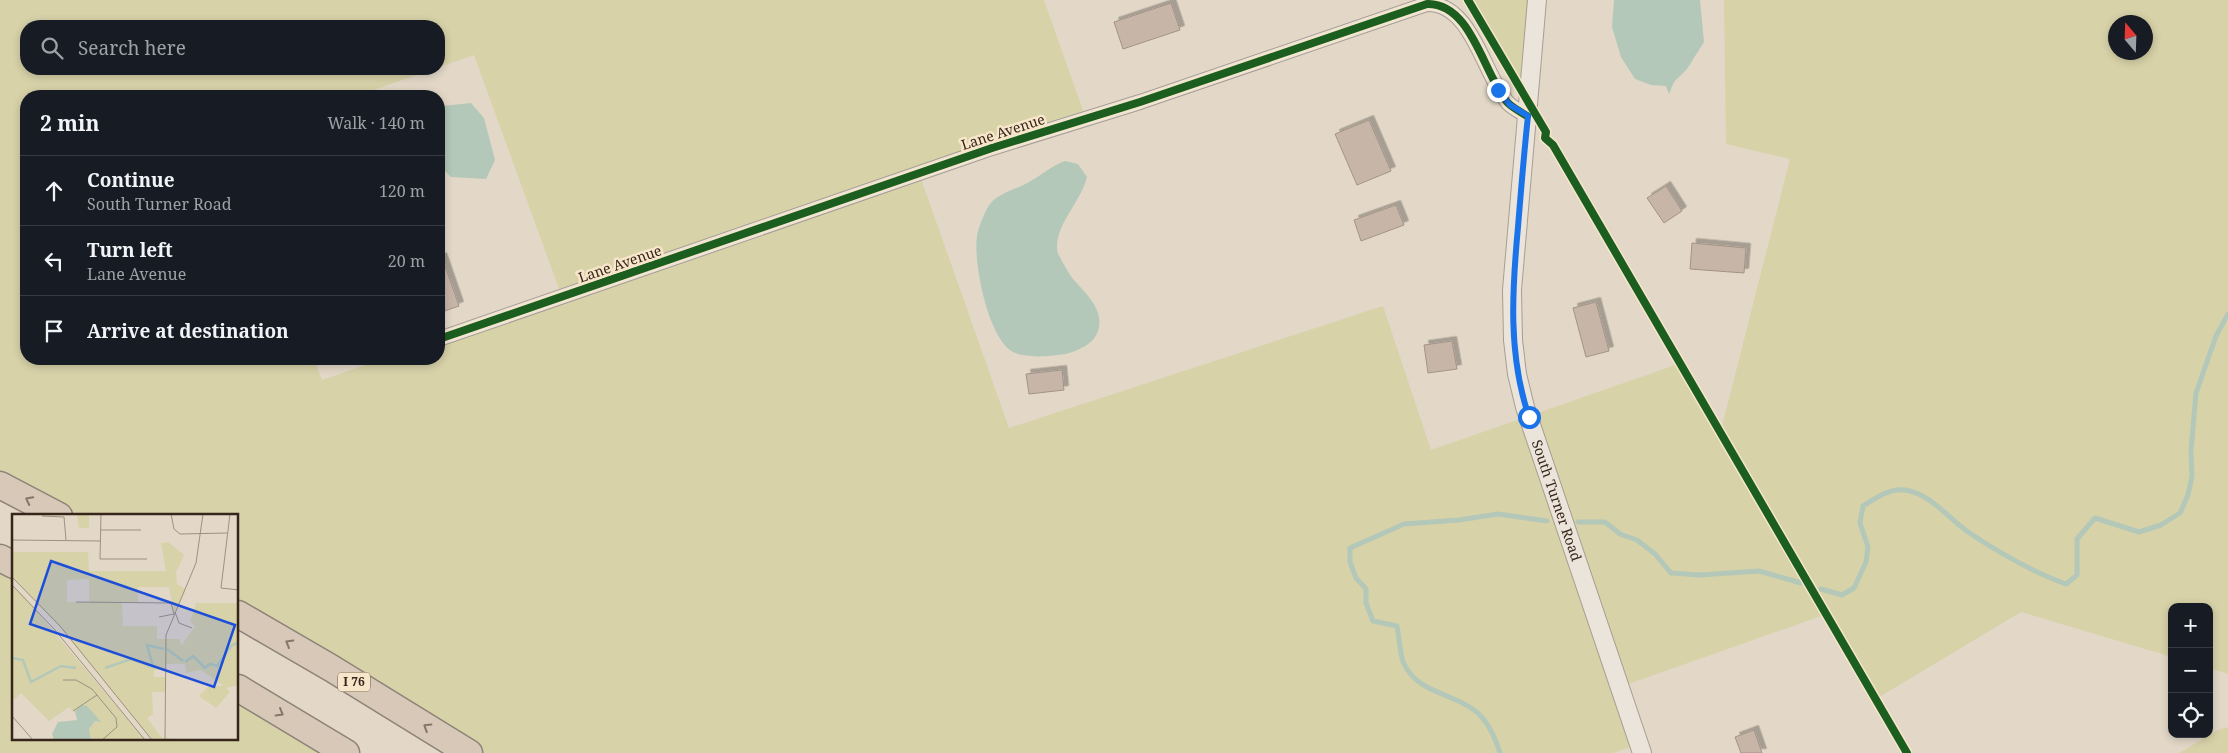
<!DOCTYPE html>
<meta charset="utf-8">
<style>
:root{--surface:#171b24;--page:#242831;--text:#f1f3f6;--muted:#9ea1a6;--line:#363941}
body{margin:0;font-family:"Noto Serif",serif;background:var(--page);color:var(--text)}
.controls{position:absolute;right:15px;bottom:15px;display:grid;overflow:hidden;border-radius:10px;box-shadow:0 2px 8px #0003}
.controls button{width:45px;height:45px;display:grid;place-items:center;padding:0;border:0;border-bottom:1px solid var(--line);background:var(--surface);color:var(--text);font:25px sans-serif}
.compass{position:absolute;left:2108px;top:15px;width:45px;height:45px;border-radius:50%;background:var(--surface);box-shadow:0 2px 8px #0003;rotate:341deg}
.stop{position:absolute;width:15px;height:15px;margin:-11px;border:4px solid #1a73e8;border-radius:50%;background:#fff}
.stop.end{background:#1a73e8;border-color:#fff;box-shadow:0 1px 5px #0008}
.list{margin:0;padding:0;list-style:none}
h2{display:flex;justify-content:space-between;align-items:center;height:65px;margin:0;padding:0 20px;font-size:21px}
h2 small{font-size:16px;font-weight:400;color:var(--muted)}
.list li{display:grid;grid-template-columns:32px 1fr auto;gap:15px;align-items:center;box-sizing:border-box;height:70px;padding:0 20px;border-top:1px solid var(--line)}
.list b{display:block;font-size:19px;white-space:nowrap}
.list p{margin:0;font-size:16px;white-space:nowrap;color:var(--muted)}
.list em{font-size:16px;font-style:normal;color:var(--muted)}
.icon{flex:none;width:28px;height:28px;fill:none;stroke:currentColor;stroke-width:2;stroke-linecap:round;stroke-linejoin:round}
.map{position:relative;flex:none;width:2228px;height:753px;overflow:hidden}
.search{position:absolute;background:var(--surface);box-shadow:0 2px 8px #0003;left:20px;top:20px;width:425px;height:55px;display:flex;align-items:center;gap:12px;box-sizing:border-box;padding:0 18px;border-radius:20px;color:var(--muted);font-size:19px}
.panel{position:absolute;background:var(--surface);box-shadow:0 2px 8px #0003;left:20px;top:90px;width:425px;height:275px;border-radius:20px}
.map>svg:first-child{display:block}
.green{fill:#d7d2a8;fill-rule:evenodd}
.water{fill:#b3c8b9}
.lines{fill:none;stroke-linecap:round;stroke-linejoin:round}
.stream{stroke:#b3c8b9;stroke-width:5}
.building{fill:#c7b5a8;stroke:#a39387;filter:url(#shadow)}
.minor-casing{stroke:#a89d91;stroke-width:16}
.tertiary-casing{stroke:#a89d91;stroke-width:20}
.motorway-casing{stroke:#8d8378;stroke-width:29}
.minor{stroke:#ebe4da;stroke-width:14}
.tertiary{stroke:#ebe4da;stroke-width:18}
.motorway{stroke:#d7c8b7;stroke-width:26}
.cycleway-casing{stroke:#f7e6ca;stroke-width:11}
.cycleway{stroke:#1b5e20;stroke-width:8}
.oneway{stroke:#867668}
.route{stroke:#1a73e8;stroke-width:6}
.labels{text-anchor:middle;stroke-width:5;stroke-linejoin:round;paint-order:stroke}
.shield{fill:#f7e6ca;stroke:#705f4f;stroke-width:1}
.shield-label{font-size:12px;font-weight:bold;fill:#36251a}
.street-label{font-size:14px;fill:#36251a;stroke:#f7e6ca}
.inset-river{fill:none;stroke:#b3c8b9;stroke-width:2.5}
.inset-road{fill:none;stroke:#9e9082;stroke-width:1}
.view{fill:#1d4ed8;fill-opacity:0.15;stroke:#1d4ed8;stroke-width:2.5}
.inset-edge{fill:none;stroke:#36251a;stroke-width:2.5}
</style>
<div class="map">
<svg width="2228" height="753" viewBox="0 0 2228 753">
<defs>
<filter id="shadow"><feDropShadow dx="4.5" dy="-4.5" stdDeviation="0" flood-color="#0004"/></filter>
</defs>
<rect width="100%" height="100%" fill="#e3d8c7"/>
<path class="green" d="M 0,0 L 1044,0 L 1086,119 L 919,173 L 1009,428 L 1383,306 L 1431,450 L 1681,363 L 1720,434 L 1790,159 L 1726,144 L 1724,0 L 2228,0 L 2228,674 L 2209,668 L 2209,607 L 2172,607 L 2172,657 L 2021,612 L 1876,699 L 1827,614 L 1620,687 L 1639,744 L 1613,753 L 469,753 L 238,614 L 238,516 L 59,515 L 0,485 ZM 2116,22 L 2146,22 L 2146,52 L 2116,52 ZM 26,26 L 439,26 L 439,67 L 474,55 L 562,297 L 439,339 L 439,359 L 383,359 L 322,380 L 314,359 L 26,359 L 26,96 L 356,96 L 434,69 L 26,69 Z
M 1468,0 L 1537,0 L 1527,116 L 1518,83 Z
M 0,558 L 14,565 L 14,739 L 238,739 L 238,688 L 346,753 L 0,753 Z
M 2228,727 L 2228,753 L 2179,753 L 2218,730 Z"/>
<path class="water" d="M 1614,0 L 1700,0 L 1704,42 L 1687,69 L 1674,82 L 1669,94 L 1666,86 L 1651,85 L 1635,79 L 1621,57 L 1612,27 Z
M 471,103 L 484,118 L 495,160 L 486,179 L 451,177 L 439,165 L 439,109 L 442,106 Z
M 1065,161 L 1078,164 L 1087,177 C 1081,202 1056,223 1057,249 C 1057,253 1061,259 1063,263 C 1066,268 1069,274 1073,279 C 1085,293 1105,309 1098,331 C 1094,344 1078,351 1065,354 C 1051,356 1026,359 1013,352 C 988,339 973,262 977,236 C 978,228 985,211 990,204 C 999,193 1017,189 1029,182 C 1042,175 1051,166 1065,161 Z"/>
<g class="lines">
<path class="stream" d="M 1578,522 L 1605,522 L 1620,534 L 1637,540 L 1655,554 L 1671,573 L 1700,575 L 1759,571 L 1801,583
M 1821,589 L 1842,595 L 1854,588 L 1866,562 L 1868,547 L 1860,523 L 1863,506 C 1876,498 1889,488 1905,490 C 1931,494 1948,518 1968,532 C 1998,552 2032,572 2066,584 L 2077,575 L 2077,539 L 2095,518 L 2139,532 L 2161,525 L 2180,513 L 2188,495 L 2192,476 L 2191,451 L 2196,393 L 2216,336 L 2228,314
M 1500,753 C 1495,737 1488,720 1474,710 C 1452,693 1418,693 1404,664 C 1400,656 1399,636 1397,626 L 1373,621 L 1366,603 L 1366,589 L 1356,578 L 1350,562 L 1350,548 L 1404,524 L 1459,520 L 1498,514 L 1547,521"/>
</g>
<path class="building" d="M 1171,3 L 1180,30 L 1123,49 L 1114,22 Z
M 1369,120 L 1391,171 L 1357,185 L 1335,134 Z
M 1666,186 L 1682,211 L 1664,223 L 1647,198 Z
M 1396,205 L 1404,225 L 1361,241 L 1354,220 Z
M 1692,243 L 1746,248 L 1744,273 L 1690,269 Z
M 442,257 L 459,306 L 439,313 L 439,259 Z
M 1596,302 L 1609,351 L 1586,357 L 1573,308 Z
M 1452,341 L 1457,369 L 1428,373 L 1424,345 Z
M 1062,370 L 1064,390 L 1029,394 L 1026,374 Z
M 1754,730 L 1762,753 L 1741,753 L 1735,737 Z"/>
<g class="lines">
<g class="minor-casing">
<path id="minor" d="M 439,339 L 992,148 L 1140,102 L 1427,4 C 1472,3 1483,74 1508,103 C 1513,108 1521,112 1527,116"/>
</g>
<g class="tertiary-casing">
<g id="tertiary">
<path id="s1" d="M 1537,0 L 1512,290 L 1513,340 L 1517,374 L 1525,407 L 1642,753"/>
</g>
</g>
<g class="motorway-casing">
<path id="motorway" d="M 0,485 L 59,516
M 0,558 L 14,565
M 238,614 L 331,668 L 469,753
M 238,688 L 346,753"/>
</g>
<use href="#minor" class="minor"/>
<use href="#tertiary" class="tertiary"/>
<use href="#motorway" class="motorway"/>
<g class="cycleway-casing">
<path id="cycleway" d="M 1468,0 L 1546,132 L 1545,138 L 1553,145 L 1907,753
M 439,339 L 992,148 L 1140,102 L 1427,4 C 1472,3 1483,74 1508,103 C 1513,108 1521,112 1527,116"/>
</g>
<use href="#cycleway" class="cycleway"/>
</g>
<defs><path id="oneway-chevron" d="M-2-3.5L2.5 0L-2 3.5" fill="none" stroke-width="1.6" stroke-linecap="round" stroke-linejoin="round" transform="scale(1.25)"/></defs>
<g class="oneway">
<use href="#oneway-chevron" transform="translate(29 500) rotate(-153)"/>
<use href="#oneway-chevron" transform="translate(289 643) rotate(-150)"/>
<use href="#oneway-chevron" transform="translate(280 713) rotate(30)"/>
<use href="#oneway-chevron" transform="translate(427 727) rotate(-148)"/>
</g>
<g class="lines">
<path class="route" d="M 1498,90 L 1510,105 L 1528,116 C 1524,153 1521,190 1518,227 C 1512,291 1508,355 1529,417"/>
</g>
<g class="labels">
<rect class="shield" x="338" y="672.5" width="32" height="19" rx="4"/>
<g class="shield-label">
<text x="354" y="686">I 76</text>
</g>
<g class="street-label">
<text transform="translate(1003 132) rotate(-18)" y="5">Lane Avenue</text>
<text transform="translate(620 264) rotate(-19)" y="5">Lane Avenue</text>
<text dy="5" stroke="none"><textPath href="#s1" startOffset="508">South Turner Road</textPath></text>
</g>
</g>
<g transform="translate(12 514)">
<rect width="226" height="226" fill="#e3d8c7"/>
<path d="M 65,0 L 77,0 L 77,14 L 67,14 ZM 156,28 L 172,41 L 164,58 L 165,70 L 173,75 L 162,100 L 157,73 L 126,73 L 126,88 L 110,88 L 111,112 L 145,112 L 145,125 L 168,125 L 169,132 L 183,112 L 178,108 L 184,89 L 226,89 L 226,171 L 214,174 L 218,178 L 204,194 L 187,182 L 197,172 L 212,172 L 189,156 L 174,159 L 173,150 L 154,150 L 154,156 L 142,156 L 142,163 L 153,163 L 153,178 L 140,178 L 141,200 L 135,204 L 150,224 L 189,226 L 140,226 L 47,112 L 0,63 L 0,38 L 76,38 L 77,57 L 154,57 L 149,29 ZM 77,65 L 77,88 L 55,88 L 55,66 ZM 0,71 L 11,81 L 133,226 L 79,226 L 77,215 L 83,207 L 87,208 L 85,204 L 63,199 L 57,193 L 37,207 L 9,179 L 2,186 L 0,184 Z" fill="#d7d2a8" fill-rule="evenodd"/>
<path d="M 70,191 L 75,192 L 89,208 L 83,207 L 77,215 L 79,226 L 42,226 L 40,220 L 46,208 L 65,206 L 63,197 Z" fill="#b3c8b9"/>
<path class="inset-river" d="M 155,135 L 171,147M 0,144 L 11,146 L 19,168 L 49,152 L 64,154M 173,148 L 181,142 L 193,154 L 198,150 L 205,152 L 220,131 L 227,129M 93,154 L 119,145 L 141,153 L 135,131 L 152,135"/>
<path class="inset-road" d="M 89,0 L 88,45 L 135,45M 159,0 L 162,15 L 168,20 L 215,19M 218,0 L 209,74 L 227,76M 30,2 L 52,3 L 54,26M 89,16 L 129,16M 0,26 L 89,27M 0,63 L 48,112 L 140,226M 0,71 L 43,116 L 133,226M 64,88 L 159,89 L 162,100 L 147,103M 163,98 L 167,109 L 180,114M 51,166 L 64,166 L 80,175 L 104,204 L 105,213 L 90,226M 61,197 L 85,181M 0,202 L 21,226M 153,226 L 154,121 L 184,49 L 191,0"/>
<path class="view" d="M 39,47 L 223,111 L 202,173 L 18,110 Z"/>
<rect width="226" height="226" class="inset-edge"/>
</g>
</svg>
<div class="controls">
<button>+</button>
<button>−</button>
<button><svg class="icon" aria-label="locate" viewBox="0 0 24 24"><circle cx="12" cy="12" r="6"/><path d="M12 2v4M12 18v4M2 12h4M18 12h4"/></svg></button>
</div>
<svg class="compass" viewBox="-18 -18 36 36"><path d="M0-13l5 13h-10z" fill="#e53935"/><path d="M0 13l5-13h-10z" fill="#9ea1a6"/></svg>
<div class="stop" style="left:1529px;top:417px"></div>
<div class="stop end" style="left:1498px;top:90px"></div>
<div class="search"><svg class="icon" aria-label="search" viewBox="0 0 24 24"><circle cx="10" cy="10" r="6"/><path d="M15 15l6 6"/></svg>Search here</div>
<section class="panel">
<h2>2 min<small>Walk · 140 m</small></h2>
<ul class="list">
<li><svg class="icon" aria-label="ahead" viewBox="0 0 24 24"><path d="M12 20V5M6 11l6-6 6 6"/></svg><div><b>Continue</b><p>South Turner Road</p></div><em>120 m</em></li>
<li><svg class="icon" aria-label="left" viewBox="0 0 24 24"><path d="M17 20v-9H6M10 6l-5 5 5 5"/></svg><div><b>Turn left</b><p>Lane Avenue</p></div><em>20 m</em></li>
<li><svg class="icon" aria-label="arrive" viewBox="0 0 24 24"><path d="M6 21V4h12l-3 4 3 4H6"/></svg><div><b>Arrive at destination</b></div></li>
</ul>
</section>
</div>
